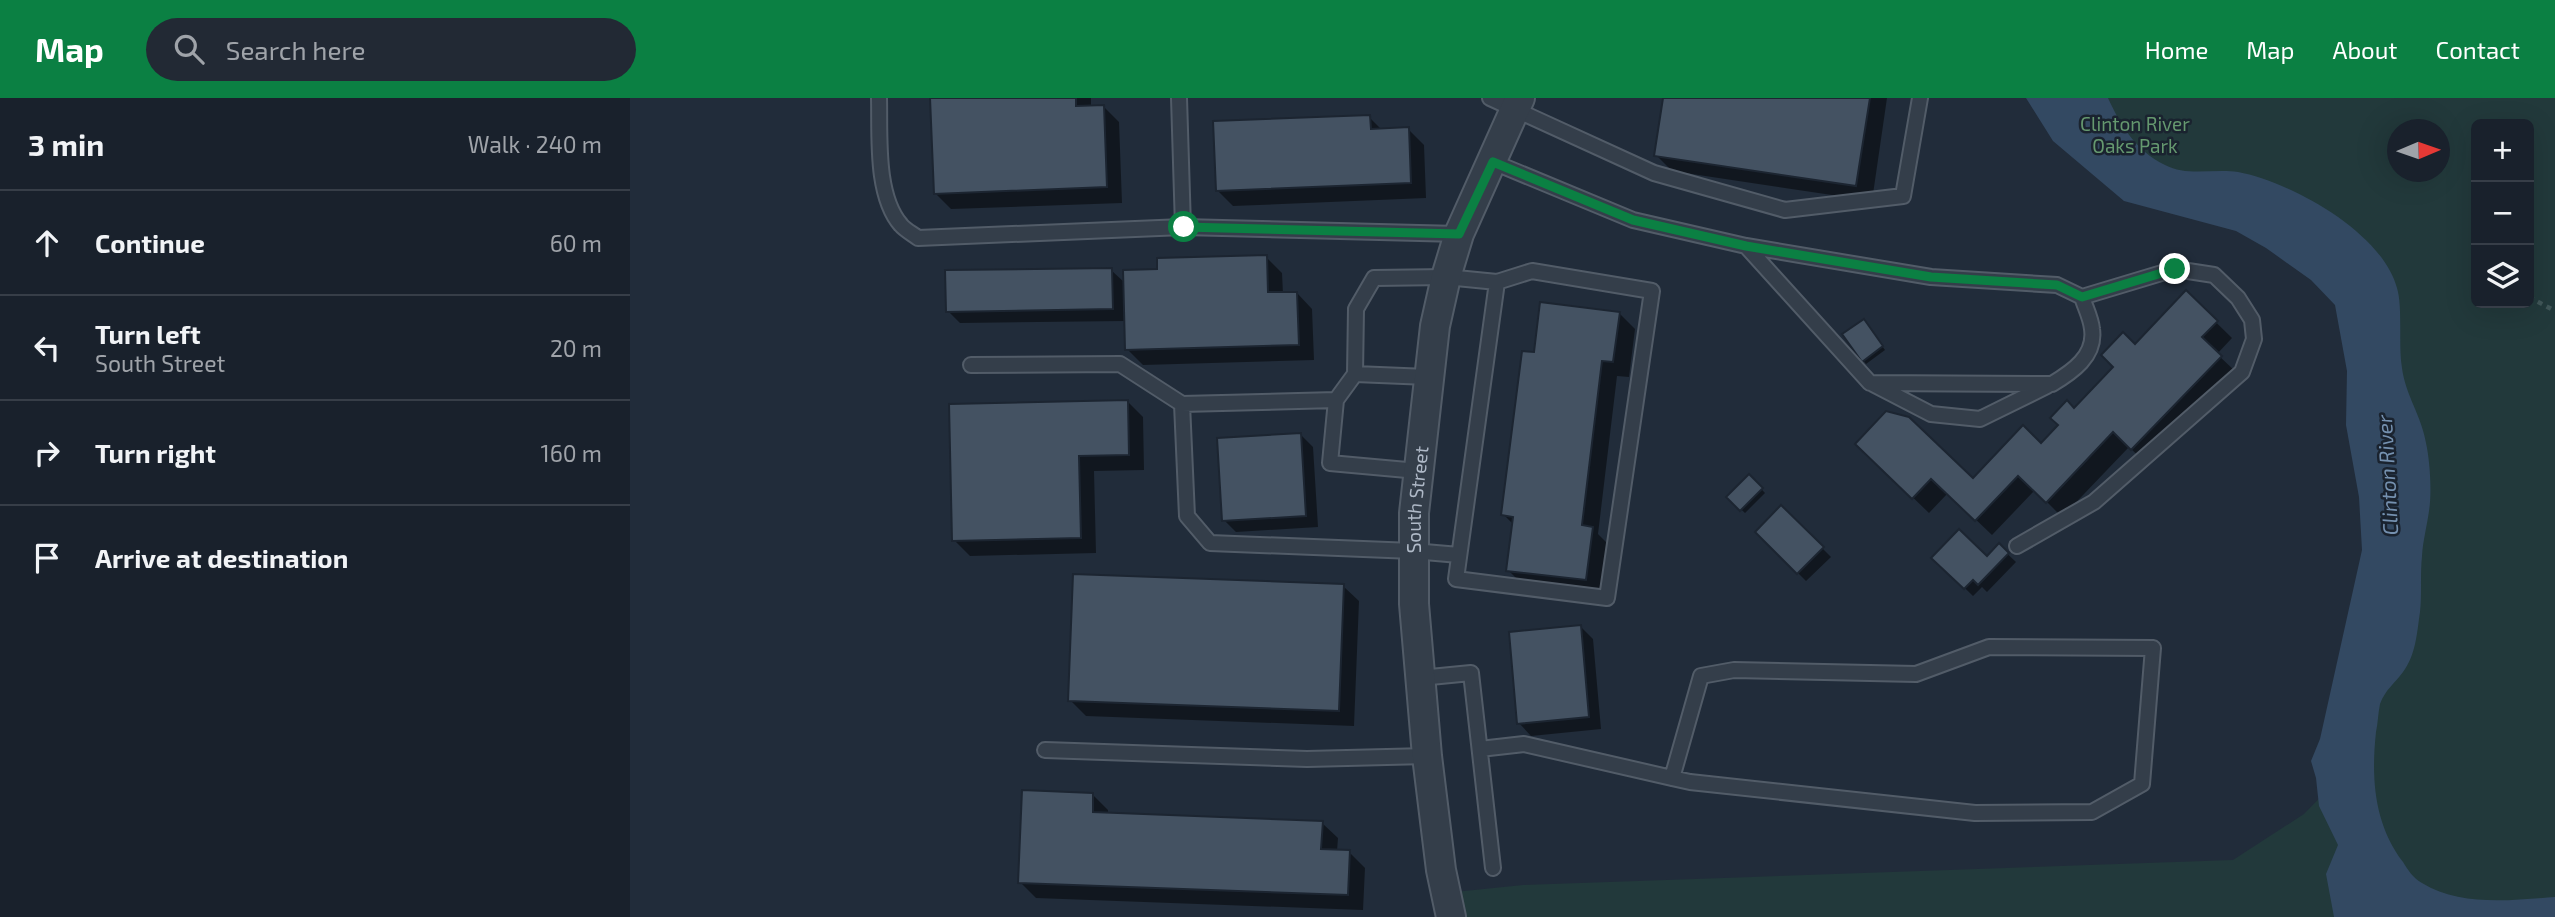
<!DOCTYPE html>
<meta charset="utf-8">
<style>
:root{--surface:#19212c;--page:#222934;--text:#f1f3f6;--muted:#9fa3a9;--line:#373e48;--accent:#0b8043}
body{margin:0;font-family:"Exo 2",sans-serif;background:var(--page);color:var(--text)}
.controls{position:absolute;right:21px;top:21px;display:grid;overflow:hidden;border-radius:10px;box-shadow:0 7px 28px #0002}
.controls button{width:63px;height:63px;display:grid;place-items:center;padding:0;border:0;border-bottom:2px solid var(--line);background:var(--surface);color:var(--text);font:35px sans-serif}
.compass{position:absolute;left:1757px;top:21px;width:63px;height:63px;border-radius:50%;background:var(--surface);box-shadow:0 7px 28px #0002;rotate:88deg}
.stop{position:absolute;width:21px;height:21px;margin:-16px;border:5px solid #0b8043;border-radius:50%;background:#fff}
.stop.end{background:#0b8043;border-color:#fff;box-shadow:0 2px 7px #0008}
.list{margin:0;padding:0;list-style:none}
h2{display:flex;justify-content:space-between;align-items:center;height:91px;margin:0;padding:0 28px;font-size:30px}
h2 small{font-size:23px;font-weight:400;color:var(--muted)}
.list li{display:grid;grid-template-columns:46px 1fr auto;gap:21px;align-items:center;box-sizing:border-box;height:105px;padding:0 28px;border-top:2px solid var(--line)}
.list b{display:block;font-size:26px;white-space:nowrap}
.list p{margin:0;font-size:23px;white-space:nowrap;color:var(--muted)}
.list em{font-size:23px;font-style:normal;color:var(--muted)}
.icon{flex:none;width:38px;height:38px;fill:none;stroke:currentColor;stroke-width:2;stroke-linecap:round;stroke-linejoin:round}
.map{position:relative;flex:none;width:1925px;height:819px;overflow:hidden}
header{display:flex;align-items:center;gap:42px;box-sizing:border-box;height:98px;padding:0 35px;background:var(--accent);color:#fff}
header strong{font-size:33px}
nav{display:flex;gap:38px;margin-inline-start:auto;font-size:24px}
.search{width:490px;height:63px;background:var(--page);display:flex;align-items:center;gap:18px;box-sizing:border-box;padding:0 24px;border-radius:38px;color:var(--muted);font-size:26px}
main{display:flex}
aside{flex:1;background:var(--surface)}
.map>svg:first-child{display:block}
.green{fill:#22393b;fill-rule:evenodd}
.water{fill:#334962}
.shadow{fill:#0007}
.building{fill:#445262;stroke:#1c2531;stroke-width:2}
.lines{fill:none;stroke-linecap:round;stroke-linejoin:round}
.service-casing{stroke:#525c68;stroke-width:18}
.minor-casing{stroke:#525c68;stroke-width:32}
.path{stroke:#405658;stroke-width:4.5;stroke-dasharray:5 5;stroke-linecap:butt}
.service{stroke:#343e4a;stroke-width:14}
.minor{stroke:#343e4a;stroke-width:28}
.route{stroke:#0b8043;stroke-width:9}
.labels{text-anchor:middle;stroke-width:5;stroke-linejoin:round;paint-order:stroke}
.park-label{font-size:19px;fill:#65986f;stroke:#1a232f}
.street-label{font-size:19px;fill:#afb9c7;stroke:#1a232f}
.water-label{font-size:21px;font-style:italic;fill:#7591b0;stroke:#1a232f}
</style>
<header>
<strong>Map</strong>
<div class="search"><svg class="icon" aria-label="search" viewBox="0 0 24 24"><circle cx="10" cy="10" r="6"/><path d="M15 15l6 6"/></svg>Search here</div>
<nav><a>Home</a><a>Map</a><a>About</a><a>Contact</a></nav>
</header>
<main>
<aside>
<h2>3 min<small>Walk · 240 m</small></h2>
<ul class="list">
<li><svg class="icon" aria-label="ahead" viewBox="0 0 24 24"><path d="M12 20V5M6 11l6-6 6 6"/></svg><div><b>Continue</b></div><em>60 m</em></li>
<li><svg class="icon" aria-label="left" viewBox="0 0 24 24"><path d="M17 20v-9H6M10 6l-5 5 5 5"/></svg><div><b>Turn left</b><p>South Street</p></div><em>20 m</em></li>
<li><svg class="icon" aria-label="right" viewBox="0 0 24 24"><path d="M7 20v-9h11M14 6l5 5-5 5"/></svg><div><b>Turn right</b></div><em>160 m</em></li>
<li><svg class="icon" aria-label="arrive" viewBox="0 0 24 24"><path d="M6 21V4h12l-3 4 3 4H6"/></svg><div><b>Arrive at destination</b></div></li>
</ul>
</aside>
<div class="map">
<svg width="1925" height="819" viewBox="0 0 1925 819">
<rect width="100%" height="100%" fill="#212c3a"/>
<path class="green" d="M 1420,0 L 1925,0 L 1925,819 L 821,819 L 815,795 L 893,787 L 1603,762 L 1674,716 L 1712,677 L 1747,364 L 1703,188 ZM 1846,26 L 1899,26 L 1899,205 L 1846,205 ZM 1768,32 L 1810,32 L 1810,74 L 1768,74 Z"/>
<path class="water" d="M 1396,0 L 1478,0 C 1491,28 1506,53 1535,67 C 1558,79 1584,70 1608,74 C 1661,84 1752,134 1767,190 C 1773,210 1768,247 1772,270 C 1775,296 1792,319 1796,345 C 1800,363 1802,395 1799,413 C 1797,428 1793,442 1792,458 C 1790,477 1792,495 1790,514 C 1787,534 1786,557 1773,574 C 1765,585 1755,592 1750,606 C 1748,615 1748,625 1746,634 C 1741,680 1744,726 1773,764 C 1778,772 1783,780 1792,785 C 1831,809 1882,802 1925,799 L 1925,819 L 1704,819 L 1696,776 L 1708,747 L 1689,708 L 1686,680 L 1681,663 L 1690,641 L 1732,452 L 1729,399 L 1716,327 L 1717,273 L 1705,207 L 1681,182 L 1636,150 L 1606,133 L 1494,103 L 1423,43 Z"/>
<path class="shadow" d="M 302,0 L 461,0 L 461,9 L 474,9 L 489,24 L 492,105 L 321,111 L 305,95 Z
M 1035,0 L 1257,0 L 1242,103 L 1042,73 L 1026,57 Z
M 739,19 L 752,32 L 778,31 L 794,47 L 796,100 L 603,108 L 587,92 Z
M 636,159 L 652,175 L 653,196 L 667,195 L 682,211 L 684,262 L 513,267 L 497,251 L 496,223 L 330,225 L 318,213 L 481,172 L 495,185 L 529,173 Z
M 1556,195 L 1602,240 L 1587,256 L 1606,274 L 1518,367 L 1499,349 L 1432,419 L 1405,392 L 1362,437 L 1318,395 L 1299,415 L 1243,361 L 1343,382 L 1411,347 Z
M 989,215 L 1005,231 L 999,279 L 987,278 L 968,436 L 978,446 L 971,497 L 894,488 L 878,472 L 884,427 L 873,416 L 906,256 Z
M 1237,227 L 1255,252 L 1236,266 L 1233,262 Z
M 497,303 L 513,319 L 514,372 L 464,373 L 466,455 L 340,458 L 324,442 Z
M 671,337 L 683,349 L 688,429 L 606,434 L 594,422 Z
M 1119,378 L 1135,395 L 1115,415 L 1098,399 Z
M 1151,409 L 1201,459 L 1176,483 L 1127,434 Z
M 1369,448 L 1386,464 L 1357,494 L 1352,489 L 1343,498 L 1304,460 L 1357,460 Z
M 713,488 L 729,503 L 724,628 L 456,618 L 440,602 Z
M 951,529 L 963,541 L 971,631 L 901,638 L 889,625 Z
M 463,697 L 478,712 L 478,717 L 692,725 L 708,740 L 707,753 L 719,754 L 735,770 L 733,812 L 406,800 L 390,784 Z"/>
<path class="building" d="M 300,0 L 446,0 L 446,8 L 474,7 L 477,89 L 304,96 Z
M 1033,0 L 1240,0 L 1226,88 L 1024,58 Z
M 740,17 L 741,31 L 779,29 L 781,85 L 586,93 L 583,23 Z
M 637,157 L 638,194 L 667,194 L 669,247 L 495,252 L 493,172 L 527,171 L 527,160 Z
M 482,170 L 483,211 L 316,214 L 315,172 Z
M 1556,192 L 1588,223 L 1572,239 L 1592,258 L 1501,352 L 1483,334 L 1416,405 L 1388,378 L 1345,423 L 1301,381 L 1282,401 L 1225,346 L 1256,313 L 1279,319 L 1343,380 L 1393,327 L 1411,345 L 1428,327 L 1420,320 L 1437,302 L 1444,310 L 1483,269 L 1471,257 L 1493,234 L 1505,246 Z
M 910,204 L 990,214 L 983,264 L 972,263 L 952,427 L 963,429 L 956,482 L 876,473 L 883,419 L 871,417 L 892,253 L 904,254 Z
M 1234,221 L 1253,248 L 1232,264 L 1212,236 Z
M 498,302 L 499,357 L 449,358 L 451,440 L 322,443 L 319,306 Z
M 671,335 L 676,418 L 592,423 L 587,340 Z
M 1119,376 L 1133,390 L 1110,413 L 1096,399 Z
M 1151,407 L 1194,449 L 1167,476 L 1125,434 Z
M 1329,431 L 1357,458 L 1369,445 L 1379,455 L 1348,487 L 1343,482 L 1334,491 L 1301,460 Z
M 443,476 L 714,486 L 709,613 L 438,603 Z
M 951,527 L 959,619 L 887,626 L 879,534 Z
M 392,692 L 463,695 L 463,714 L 693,723 L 691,751 L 720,752 L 718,797 L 388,785 Z"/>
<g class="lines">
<g class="service-casing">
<path id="service" d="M 249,0 C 250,37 245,97 271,127 C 275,132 283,136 288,140 L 553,129
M 549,0 L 553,129 L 829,136
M 860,0 L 1024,75 L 1155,112 L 1273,98 L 1290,0
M 863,64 L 1003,122 L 1116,148 L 1301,179 L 1427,187 L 1452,199 C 1455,209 1461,220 1462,231 C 1466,258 1442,274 1422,286 L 1240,285 L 1116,148
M 341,267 L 490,266 L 552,306 L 706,302 L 725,276 L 726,211 L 744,180 L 816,179 L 867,184 L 902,173 L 1022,193 L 977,500 L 826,481 L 867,184
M 725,276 L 798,279
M 1243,286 L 1301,316 L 1350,321 L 1417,288
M 706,302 L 700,365 L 788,373
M 552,306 L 557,418 L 580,445 L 783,453 L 829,457
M 1387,448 L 1464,404 L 1612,274 L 1624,241 L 1622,222 L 1608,200 L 1584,177 L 1545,171 L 1452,199
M 790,580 L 841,575 L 863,770
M 850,651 L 894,646 L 1042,680 L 1060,684 L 1345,715 L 1462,714 L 1512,686 L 1523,550 L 1359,549 L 1286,576 L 1104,572 L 1071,578 L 1042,680
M 415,652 L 677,661 L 797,658"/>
</g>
<g class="minor-casing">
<g id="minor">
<path id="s1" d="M 821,819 L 811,772 L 797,658 L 784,506 L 784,415 L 805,228 L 816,179 L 829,136 L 890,0"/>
</g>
</g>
<path class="path" d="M 1899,199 L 1925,213"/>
<use href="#service" class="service"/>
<use href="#minor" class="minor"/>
</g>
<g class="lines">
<path class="route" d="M 554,129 L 829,136 L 863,64 L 1003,122 L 1116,148 L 1301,179 L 1427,187 L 1452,199 L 1545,171"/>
</g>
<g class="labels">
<g class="park-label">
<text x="1505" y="33">Clinton River<tspan x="1505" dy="22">Oaks Park</tspan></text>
</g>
<g class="street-label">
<text dy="7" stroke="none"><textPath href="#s1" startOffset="420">South Street</textPath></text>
</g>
<g class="water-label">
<text transform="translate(1758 377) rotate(-93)" y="7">Clinton River</text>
</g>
</g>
</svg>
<div class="controls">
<button>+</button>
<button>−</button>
<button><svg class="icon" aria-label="layers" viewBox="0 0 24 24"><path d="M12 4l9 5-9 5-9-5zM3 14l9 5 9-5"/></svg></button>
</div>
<svg class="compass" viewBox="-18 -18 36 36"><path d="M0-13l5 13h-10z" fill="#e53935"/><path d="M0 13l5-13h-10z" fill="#9fa3a9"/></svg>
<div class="stop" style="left:554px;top:129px"></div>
<div class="stop end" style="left:1545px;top:171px"></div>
</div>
</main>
